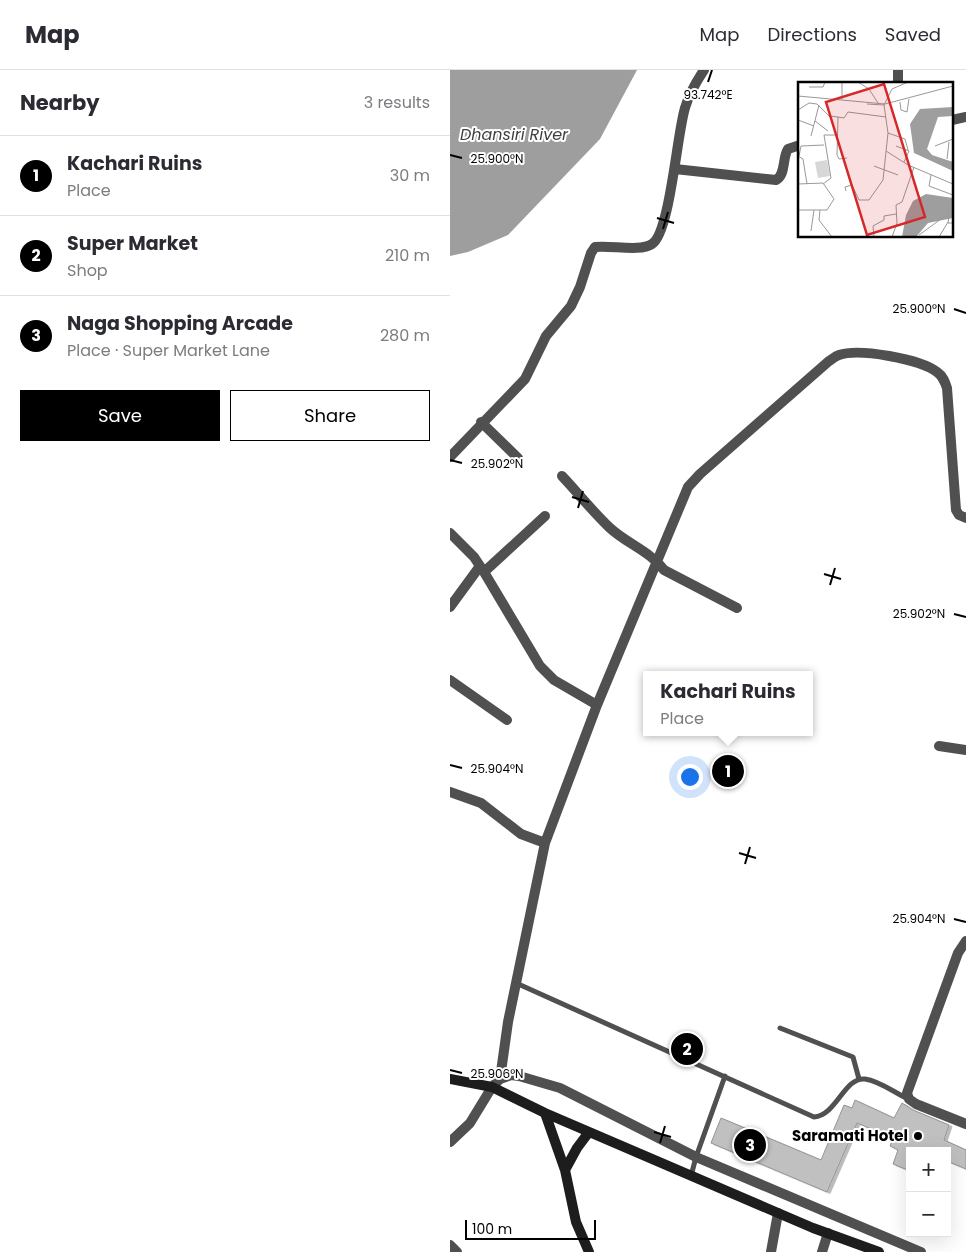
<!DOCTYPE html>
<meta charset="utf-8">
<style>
:root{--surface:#fff;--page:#f7f7f7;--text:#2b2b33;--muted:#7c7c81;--line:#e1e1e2;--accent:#000}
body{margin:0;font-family:Poppins,sans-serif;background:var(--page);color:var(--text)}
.controls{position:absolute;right:15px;bottom:15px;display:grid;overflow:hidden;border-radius:0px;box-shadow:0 5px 20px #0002}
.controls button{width:45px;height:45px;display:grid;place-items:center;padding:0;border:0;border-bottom:1px solid var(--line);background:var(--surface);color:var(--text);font:25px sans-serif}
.scale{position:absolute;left:15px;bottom:12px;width:131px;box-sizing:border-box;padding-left:5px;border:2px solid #000;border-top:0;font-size:14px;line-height:18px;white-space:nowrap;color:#000;-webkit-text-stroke:4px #fff;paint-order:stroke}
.you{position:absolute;left:239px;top:706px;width:18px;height:18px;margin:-12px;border:4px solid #fff;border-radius:50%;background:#1a73e8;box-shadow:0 0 0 8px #1a73e833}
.badge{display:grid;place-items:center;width:32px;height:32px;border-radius:50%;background:var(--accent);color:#fff;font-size:16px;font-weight:700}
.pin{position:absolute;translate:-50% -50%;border:2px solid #fff;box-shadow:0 1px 5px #0006}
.popup{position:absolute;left:193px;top:601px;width:170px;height:65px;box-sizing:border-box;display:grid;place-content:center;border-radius:0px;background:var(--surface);filter:drop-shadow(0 1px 4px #0005);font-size:16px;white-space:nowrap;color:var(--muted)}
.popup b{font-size:19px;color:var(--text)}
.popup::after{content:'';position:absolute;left:50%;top:100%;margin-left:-10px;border:10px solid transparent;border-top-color:var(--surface)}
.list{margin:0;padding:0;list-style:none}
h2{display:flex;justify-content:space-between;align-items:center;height:65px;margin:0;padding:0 20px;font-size:21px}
h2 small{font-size:16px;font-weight:400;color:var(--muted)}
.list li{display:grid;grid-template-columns:32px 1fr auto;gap:15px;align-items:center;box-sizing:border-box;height:80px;padding:0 20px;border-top:1px solid var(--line)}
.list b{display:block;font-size:19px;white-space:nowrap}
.list p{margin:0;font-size:16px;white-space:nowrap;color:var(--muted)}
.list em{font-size:16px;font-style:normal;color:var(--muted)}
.actions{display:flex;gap:10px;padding:15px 20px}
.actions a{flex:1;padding:11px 0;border:1px solid var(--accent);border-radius:0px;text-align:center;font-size:18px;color:var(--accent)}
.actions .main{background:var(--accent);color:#fff}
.map{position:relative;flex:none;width:516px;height:1182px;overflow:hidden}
header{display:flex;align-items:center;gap:30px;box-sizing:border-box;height:70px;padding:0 25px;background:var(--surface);border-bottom:1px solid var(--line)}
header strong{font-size:24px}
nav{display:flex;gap:28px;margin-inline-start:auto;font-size:18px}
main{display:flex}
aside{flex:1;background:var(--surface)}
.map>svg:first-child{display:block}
.water{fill:#9e9e9e}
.building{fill:#c0c0c0;stroke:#949494;filter:url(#shadow)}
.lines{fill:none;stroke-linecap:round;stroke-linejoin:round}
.lane{stroke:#505050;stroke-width:5}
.street{stroke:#505050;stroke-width:10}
.secondary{stroke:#1d1d1d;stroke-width:10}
.ticks{fill:none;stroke:#000;stroke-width:2}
.poi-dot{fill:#000;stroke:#fff;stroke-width:2}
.labels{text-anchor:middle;stroke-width:4;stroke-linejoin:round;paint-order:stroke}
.poi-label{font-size:15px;font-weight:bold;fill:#000;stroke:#fff;text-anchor:end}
.water-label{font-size:16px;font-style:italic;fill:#3f3f3f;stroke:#fff}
.inset-road{fill:none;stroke:#999;stroke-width:1}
.view{fill:#d62828;fill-opacity:0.15;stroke:#d62828;stroke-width:2.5}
.inset-edge{fill:none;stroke:#000;stroke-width:2.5}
.ticks-label{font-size:12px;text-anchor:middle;fill:#000;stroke:#fff;stroke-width:4;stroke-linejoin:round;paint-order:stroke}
</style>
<header>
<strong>Map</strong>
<nav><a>Map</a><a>Directions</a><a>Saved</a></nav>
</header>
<main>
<aside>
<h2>Nearby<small>3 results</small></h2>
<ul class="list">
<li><span class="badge">1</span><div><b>Kachari Ruins</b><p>Place</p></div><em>30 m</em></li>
<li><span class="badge">2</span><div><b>Super Market</b><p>Shop</p></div><em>210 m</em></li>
<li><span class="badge">3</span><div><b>Naga Shopping Arcade</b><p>Place · Super Market Lane</p></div><em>280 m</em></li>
</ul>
<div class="actions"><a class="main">Save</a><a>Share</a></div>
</aside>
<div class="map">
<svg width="516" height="1182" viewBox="0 0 516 1182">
<defs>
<filter id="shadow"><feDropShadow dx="3" dy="1.5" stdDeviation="0" flood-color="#0004"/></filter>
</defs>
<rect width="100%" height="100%" fill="#fff"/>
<path class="water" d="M 0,0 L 187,0 L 150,69 L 58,165 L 18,182 L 0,186 Z"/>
<path class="building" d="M 405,1030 L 444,1048 L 452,1033 L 463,1040 L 499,1055 L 494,1070 L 516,1080 L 516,1099 L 497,1091 L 497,1081 L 460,1081 L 460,1101 L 443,1094 L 448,1080 L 440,1076 L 443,1068 L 407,1053 L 377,1122 L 261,1073 L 271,1048 L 371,1090 L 394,1035 L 402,1038 Z"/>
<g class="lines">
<path class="lane" d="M 66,913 L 364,1047 C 387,1045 394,1007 415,1009 C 430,1011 445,1023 458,1029
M 330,958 L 403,987 L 409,1009
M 241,1106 L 246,1087 L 275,1006"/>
<path class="street" d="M 448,0 L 448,14
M 502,50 L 516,47
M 225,99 L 326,110 C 336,105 332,88 338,79 L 350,75
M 31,352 L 68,388
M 0,387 L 75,309 L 96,266 L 121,236 L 130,217 L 141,183 L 145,177 C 161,175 190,182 202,174 C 220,163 227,63 235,38 C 239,24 246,12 254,0
M 112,406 C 128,423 143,442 160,458 C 176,473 201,482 214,500 L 287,538
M 0,463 L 24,487 L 34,502 L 90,596 L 104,610 L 147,635
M 34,502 L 95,446
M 0,537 L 30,496
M 0,610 L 57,650
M 489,676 L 516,680
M 0,722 L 31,733 L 71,764 L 95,773
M 516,871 L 508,883 L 457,1023 L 459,1029 L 466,1034 L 516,1054
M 50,1009 L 61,1005 L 69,1006 L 110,1018 L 246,1087 L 471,1182
M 0,1072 L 20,1053 L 42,1017 L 50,1009 L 58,952 L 95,773 L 147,635 L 238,417 L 250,404 L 379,291 C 382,289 386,286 389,285 C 409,278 470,289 487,302 C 493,306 495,312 497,318 L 506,440 L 509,445 L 516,448
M 0,1175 L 7,1182
M 321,1182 L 328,1143
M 372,1182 L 378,1163"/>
<path class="secondary" d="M 0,1009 L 42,1017 L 95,1043 L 363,1158 L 429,1182
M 95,1043 L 115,1100 L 126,1152 L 139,1182
M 115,1100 L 127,1078 L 139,1062"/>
</g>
<path class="ticks" d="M 258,12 L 262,0M 0,85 L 12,88M 207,148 L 224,153M 213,159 L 218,142M 504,239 L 516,243M 0,390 L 12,393M 122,427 L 139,432M 128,438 L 133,421M 374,504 L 391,509M 380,515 L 385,498M 504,544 L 516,547M 0,695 L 12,698M 289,783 L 306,788M 295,794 L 300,777M 504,849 L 516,852M 0,1000 L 12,1003M 204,1062 L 221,1067M 210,1073 L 215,1056"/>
<circle class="poi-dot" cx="468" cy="1066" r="5"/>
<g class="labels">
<g class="poi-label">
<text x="458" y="1071">Saramati Hotel</text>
</g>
<g class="water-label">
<text x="64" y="70">Dhansiri River</text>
</g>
</g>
<g transform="translate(348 12)">
<rect width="155" height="155" fill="#fff"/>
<path d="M 29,78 L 32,94 L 20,96 L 17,80 Z" fill="#d7d7d7"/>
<path d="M 155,25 L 155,34 L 140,35 L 129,67 L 134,73 L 155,80 L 155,89 L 116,71 L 112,42 L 122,27 ZM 128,112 L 155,116 L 155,136 L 130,141 L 118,155 L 104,155 L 108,133 L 115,119 Z" fill="#9e9e9e"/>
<path class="inset-road" d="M 44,0 L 44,17M 60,0 L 71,7 L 80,21M 11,5 L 25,5 L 27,0M 0,14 L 87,22 L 155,4M 102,20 L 103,28 L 109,30 L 111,17M 69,22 L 86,23M 0,28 L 11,21 L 19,22 L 31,34 L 40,35 L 39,73 L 41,77 L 49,76M 40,35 L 46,36 L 50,30 L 88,35M 0,38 L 16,44M 17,39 L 30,49M 90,51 L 107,57 L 110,68M 13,54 L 21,23M 98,64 L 111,69 L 106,80M 137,64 L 155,57M 88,69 L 110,83 L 155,102M 0,74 L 5,77 L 9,102M 1,74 L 3,64 L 26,63M 149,77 L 151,60M 76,84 L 100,93M 133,93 L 131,104 L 155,113M 0,102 L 25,101 L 36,117 L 29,128 L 0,128M 25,102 L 33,96 L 26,53 L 39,53M 48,109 L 47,105 L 54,103 L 61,118 L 71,118 L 85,98 L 90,51 L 86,23 L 94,7 L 110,0M 22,128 L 21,138 L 34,155M 13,149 L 16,128M 121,153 L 147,134 L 151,134 L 150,141 L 155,141M 76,155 L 75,144 L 86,138 L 86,134 L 98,132M 94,155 L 99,141 L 98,123 L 104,120 L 116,85M 141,155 L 150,140"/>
<path class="view" d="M 86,2 L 127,135 L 69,153 L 28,20 Z"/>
<rect width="155" height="155" class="inset-edge"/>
</g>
<g class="ticks-label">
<text x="258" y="29">93.742°E</text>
<text x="47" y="93">25.900°N</text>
<text x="469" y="243">25.900°N</text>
<text x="47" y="398">25.902°N</text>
<text x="469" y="548">25.902°N</text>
<text x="47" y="703">25.904°N</text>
<text x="469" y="853">25.904°N</text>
<text x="47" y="1008">25.906°N</text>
</g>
</svg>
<div class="controls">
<button>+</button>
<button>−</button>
</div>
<div class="scale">100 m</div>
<div class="you"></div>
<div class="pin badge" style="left:278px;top:701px">1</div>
<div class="popup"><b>Kachari Ruins</b>Place</div>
<div class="pin badge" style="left:237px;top:979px">2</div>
<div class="pin badge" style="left:300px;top:1075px">3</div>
</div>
</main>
